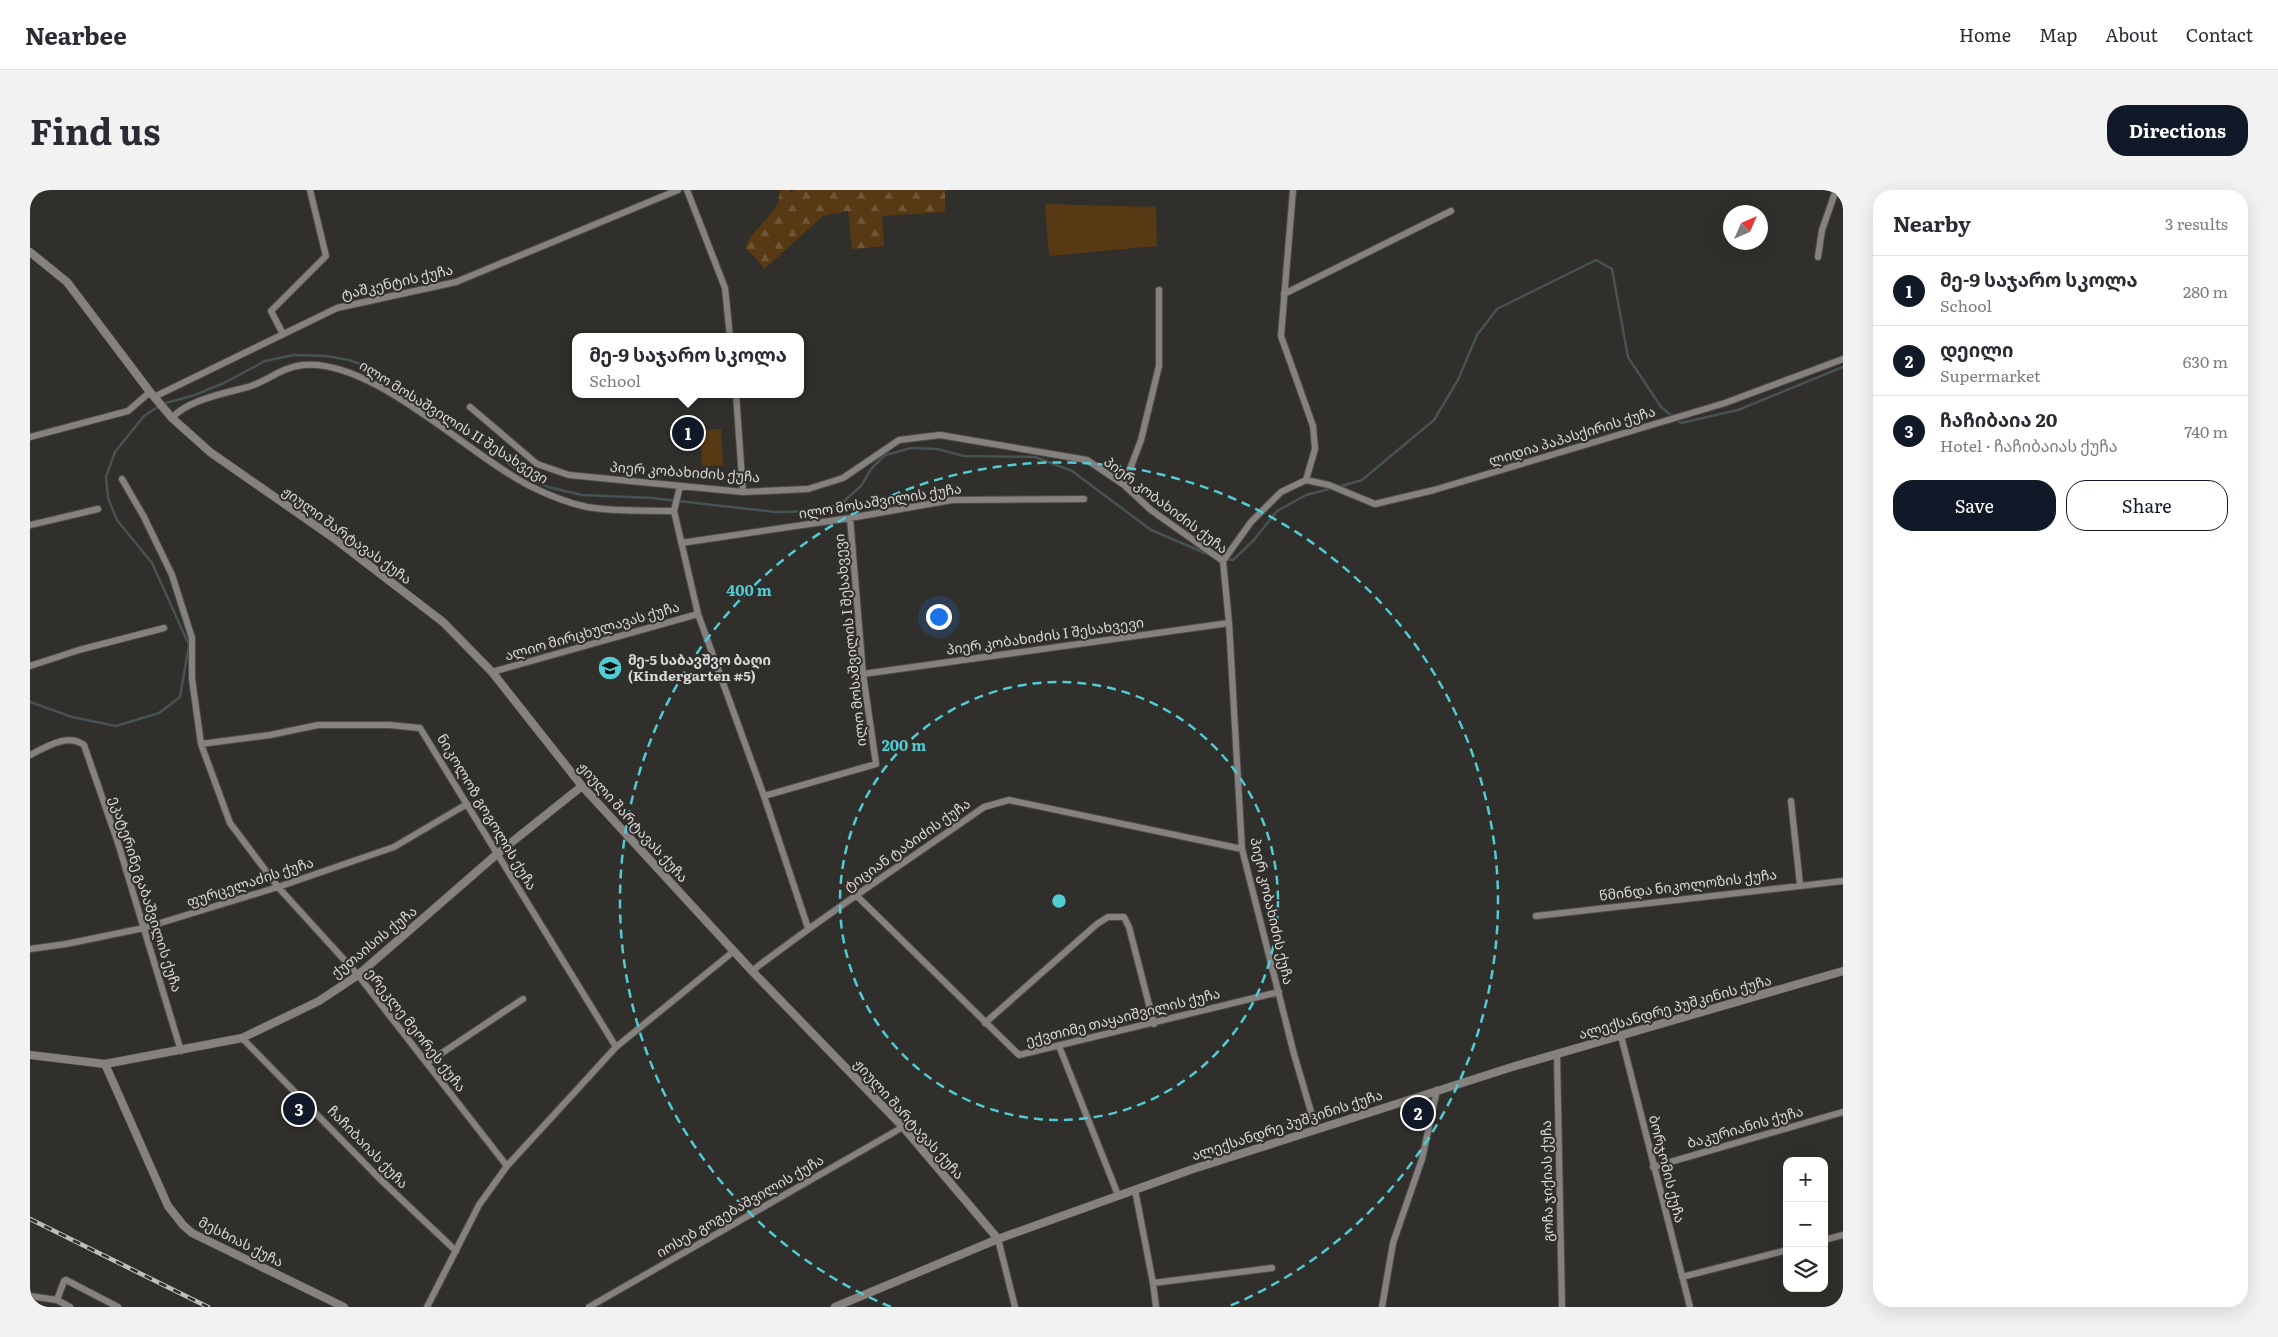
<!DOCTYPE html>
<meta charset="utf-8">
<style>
:root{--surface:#fff;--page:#f2f2f3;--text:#2b2b33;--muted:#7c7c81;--line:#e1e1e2;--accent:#111827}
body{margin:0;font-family:Literata,"Noto Sans Georgian",serif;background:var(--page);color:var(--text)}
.controls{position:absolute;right:15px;bottom:15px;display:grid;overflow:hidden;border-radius:10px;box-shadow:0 5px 20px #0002}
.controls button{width:45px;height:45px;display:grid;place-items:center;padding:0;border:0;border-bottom:1px solid var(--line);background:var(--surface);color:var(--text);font:25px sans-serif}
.compass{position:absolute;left:1693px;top:15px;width:45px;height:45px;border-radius:50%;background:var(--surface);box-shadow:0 5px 20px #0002;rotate:45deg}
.you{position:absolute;left:908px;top:426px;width:18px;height:18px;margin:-12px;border:4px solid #fff;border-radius:50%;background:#1a73e8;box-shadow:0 0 0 8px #1a73e833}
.badge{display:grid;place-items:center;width:32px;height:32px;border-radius:50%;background:var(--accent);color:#fff;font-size:16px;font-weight:700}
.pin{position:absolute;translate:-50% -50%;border:2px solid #fff;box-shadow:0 1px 5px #0006}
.popup{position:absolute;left:542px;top:143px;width:232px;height:65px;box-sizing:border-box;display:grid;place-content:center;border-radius:10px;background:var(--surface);filter:drop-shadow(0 1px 4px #0005);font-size:16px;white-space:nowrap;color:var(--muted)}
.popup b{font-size:19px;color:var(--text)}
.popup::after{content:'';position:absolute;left:50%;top:100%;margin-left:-10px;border:10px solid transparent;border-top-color:var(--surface)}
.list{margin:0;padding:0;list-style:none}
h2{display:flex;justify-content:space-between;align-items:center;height:65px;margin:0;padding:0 20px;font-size:21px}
h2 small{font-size:16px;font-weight:400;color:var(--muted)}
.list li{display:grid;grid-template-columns:32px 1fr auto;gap:15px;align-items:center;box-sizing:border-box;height:70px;padding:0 20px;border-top:1px solid var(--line)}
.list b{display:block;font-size:19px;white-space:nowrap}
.list p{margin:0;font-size:16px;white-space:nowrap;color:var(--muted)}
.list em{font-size:16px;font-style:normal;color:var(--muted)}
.actions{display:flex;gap:10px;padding:15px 20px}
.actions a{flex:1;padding:11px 0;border:1px solid var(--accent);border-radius:20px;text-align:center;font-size:18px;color:var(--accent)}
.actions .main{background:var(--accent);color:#fff}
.icon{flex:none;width:28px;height:28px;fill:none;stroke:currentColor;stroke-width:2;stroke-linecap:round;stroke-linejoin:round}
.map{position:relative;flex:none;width:1813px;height:1117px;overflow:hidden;border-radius:20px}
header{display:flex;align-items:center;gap:30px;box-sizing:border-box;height:70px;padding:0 25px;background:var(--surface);border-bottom:1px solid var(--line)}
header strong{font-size:24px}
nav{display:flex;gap:28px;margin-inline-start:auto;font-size:18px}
.intro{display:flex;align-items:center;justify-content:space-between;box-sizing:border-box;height:120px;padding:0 30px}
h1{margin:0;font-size:35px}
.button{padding:12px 22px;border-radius:20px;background:var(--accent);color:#fff;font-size:18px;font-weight:700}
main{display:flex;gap:30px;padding:0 30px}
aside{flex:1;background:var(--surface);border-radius:20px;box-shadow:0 5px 20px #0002}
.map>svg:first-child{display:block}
.green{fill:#573a13}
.forest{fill:url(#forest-firs)}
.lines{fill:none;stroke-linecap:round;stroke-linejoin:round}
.stream{stroke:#475252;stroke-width:2.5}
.minor-casing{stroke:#4f4d4b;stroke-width:8}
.tertiary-casing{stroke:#4f4d4b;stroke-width:9}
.minor{stroke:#84817e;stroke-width:6}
.tertiary{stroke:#84817e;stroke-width:8}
.rail-casing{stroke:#bfbdbb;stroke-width:4.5}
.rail{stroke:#312f2c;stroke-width:2.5;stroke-dasharray:8;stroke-linecap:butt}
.ring{fill:none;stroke:#51ccd3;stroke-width:2.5;stroke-dasharray:9 6}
.labels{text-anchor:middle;stroke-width:4;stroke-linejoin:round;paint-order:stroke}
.street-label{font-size:14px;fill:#dad8d6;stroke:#312f2c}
.poi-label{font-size:14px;font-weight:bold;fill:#dad8d6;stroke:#312f2c;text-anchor:start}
.centre{fill:#51ccd3;stroke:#312f2c;stroke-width:2.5}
.ring-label{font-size:15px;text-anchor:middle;font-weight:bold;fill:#51ccd3;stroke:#312f2c;stroke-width:4;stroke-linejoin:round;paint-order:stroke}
</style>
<header>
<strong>Nearbee</strong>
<nav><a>Home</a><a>Map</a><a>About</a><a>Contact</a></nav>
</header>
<div class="intro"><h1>Find us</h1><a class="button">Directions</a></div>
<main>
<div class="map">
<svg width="1813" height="1117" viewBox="0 0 1813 1117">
<defs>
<pattern id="forest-firs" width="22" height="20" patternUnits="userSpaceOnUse" patternTransform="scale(1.25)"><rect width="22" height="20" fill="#573a13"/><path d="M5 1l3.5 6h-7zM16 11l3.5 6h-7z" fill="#6f5635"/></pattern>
</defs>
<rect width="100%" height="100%" fill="#312f2c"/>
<path class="green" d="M 1015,14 L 1126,17 L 1127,56 L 1019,66 Z
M 691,239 L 693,275 L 672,276 L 670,240 Z"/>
<path class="forest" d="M 750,0 L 759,0 L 761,3 L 765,0 L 915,0 L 915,22 L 852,26 L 854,56 L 822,59 L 818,21 L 793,26 L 734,79 L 725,67 L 715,58 C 723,35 750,26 750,0 Z"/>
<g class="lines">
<path class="stream" d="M 1308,297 L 1332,290 L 1404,230 L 1428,190 L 1447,145 L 1467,119 L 1566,70 L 1582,79 L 1598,167 L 1631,217 L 1651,233 L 1708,220 L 1813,177
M 1195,369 L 1203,370 L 1223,351 L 1247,321 L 1276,305 L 1303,298
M 0,512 L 42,527 L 86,536 L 129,523 L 150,507 L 159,455 L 122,373 L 87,330 L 78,308 L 76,287 L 85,262 L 114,226 L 132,214 L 165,205 L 194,193 L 235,171 L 264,165 L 296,166 L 319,170 L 338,177 L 461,259 L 490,283 L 518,297 L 552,305 L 622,308 L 745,322 L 793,321 L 813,312 L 831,296 L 841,279 L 855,265 L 867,262 L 881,258 L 907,259 L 934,266 L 1005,267 L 1042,281 L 1121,340 L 1180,365"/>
<g class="minor-casing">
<path id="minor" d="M 657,0 L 695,98 L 700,147
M 1788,67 L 1792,40 L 1806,0
M 1254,104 L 1421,21
M 253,144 L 241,121 L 296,66 L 280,0
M 706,204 L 713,302
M 124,207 L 307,118 L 426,92 L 648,0
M 440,217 L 507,274 L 539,285 L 713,302 L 778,299 L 813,288 L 869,250 L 910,245 L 1057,270 L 1094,295 L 1121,320 L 1193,371
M 142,228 C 157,210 196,203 218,197 C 238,191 252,177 273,175 C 343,168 438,265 500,296 C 518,305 538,313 557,317 C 585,322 615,320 644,321
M 0,247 L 98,221 L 120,202
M 92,289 L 114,327 L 142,385 L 162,448 L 162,489 L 171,554 L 200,633 L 248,697 L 328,785 L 477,976
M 1276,290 L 1299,295 L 1345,314 L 1404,300 L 1695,213 L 1813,169
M 1094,295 L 1111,250 L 1129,176 L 1129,100
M 650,296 L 644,321 L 668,424 L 734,606 L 778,738
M 0,335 L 68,319
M 651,353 L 820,328 L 922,310 L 1054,309
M 1193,371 L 1199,433 L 1212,659 L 1264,864 L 1286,939
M 1193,371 L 1221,332 L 1251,302 L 1276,290 L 1285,259 L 1283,236 L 1251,146 L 1263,0
M 0,476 L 49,460 L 134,438
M 462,482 L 668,424
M 833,484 L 1199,433
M 171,554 L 240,545 L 288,535 L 359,535 L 390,538 L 586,857
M 0,565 C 16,557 37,543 54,555 L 88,653 L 151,861
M 734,606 L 846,574 L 833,484 L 820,328
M 1761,611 L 1770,695
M 827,706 L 989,865 L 1249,802
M 1506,726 L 1813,691
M 0,759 L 36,754 L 114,738 L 248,697 L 364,657 L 437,614
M 722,781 C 797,723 877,671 954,617 L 979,610 L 1212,659
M 955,833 L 1067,734 L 1078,727 L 1094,727 L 1099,737 L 1124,834
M 1591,846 L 1660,1117
M 212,848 L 350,989 L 426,1061
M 1029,856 L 1088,1005
M 1527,865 L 1532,1117
M 397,873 L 493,809
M 1623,977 L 1813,922
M 1105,1000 L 1123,1093 L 1126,1117
M 968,1049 L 985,1117
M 1794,1050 L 1813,1045
M 1652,1087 L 1757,1060
M 1123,1093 L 1242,1078
M 0,1106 L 27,1110 L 40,1117
M 27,1110 L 34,1091 L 36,1090 L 88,1117
M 397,1117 L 449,1015 L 477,976 L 586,857 L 704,761
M 559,1117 L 873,937
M 1352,1117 L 1363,1053 L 1392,969 L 1407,900"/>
</g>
<g class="tertiary-casing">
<path id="tertiary" d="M 0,62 L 37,92 L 120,202 L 142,228 L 180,262 L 305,349 L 413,432 L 462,482 L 552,596 L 722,781 L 873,937 L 968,1049
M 0,865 L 75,874 L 212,848 L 289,811 L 328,785 L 467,664 L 552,596
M 75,874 L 138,1016 L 153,1035 L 162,1043 L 314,1117
M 805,1117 L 968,1049 L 1160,980 L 1482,877 L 1813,781"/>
</g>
<use href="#minor" class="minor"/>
<use href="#tertiary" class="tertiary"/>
<g class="rail-casing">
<path id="rail" d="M 0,1029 L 178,1117"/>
</g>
<use href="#rail" class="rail"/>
</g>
<g class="ring">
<circle cx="1029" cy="711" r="219"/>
<path d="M861 1117A439 439 0 1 1 1197 1117"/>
</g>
<defs>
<g id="school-disc" transform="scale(1.25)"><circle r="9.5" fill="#51ccd3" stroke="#312f2c"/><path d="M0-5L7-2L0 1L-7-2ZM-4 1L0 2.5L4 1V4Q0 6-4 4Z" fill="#111"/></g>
</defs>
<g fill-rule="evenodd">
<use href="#school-disc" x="580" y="478"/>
</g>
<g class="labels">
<g class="street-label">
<text transform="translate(367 92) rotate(-13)" y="5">ტაშკენტის ქუჩა</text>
<text transform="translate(424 232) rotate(32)" y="5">ილო მოსაშვილის II შესახვევი</text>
<text transform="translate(1542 246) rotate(-17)" y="5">ლიდია პაპასქირის ქუჩა</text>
<text transform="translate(655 282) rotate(4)" y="5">პიერ კობახიძის ქუჩა</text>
<text transform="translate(850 311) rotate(-9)" y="5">ილო მოსაშვილის ქუჩა</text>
<text transform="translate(1136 315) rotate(37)" y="5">პიერ კობახიძის ქუჩა</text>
<text transform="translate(317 345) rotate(36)" y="5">ჟიული შარტავას ქუჩა</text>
<text transform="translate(562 441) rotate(-16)" y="5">ალიო მირცხულავას ქუჩა</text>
<text transform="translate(1015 446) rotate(-8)" y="5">პიერ კობახიძის I შესახვევი</text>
<text transform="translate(820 450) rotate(-96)" y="5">ილო მოსაშვილის I შესახვევი</text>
<text transform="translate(457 622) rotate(59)" y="5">ნიკოლოზ გოგოლის ქუჩა</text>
<text transform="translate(603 632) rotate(48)" y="5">ჟიული შარტავას ქუჩა</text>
<text transform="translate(877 655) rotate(-35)" y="5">ტიციან ტაბიძის ქუჩა</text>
<text transform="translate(220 692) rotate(-18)" y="5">ფურცელაძის ქუჩა</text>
<text transform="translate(1658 695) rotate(-7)" y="5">წმინდა ნიკოლოზის ქუჩა</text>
<text transform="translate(116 704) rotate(72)" y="5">ეკატერინე გაბაშვილის ქუჩა</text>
<text transform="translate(1242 721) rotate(77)" y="5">პიერ კობახიძის ქუჩა</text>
<text transform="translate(344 752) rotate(-39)" y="5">ქუთაისის ქუჩა</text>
<text transform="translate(1645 817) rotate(-16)" y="5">ალექსანდრე პუშკინის ქუჩა</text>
<text transform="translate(1093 827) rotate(-14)" y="5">ექვთიმე თაყაიშვილის ქუჩა</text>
<text transform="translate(386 840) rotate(52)" y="5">ერეკლე მეორეს ქუჩა</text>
<text transform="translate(879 929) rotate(48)" y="5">ჟიული შარტავას ქუჩა</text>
<text transform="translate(1257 935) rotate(-18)" y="5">ალექსანდრე პუშკინის ქუჩა</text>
<text transform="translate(1715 937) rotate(-16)" y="5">ბაკურიანის ქუჩა</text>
<text transform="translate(338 957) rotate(46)" y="5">ჩაჩიბაიას ქუჩა</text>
<text transform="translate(1637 979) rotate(76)" y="5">ბორჯომის ქუჩა</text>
<text transform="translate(1517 991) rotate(-91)" y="5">გოჩა ჯიქიას ქუჩა</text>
<text transform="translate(710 1016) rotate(-30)" y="5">იოსებ გოგებაშვილის ქუჩა</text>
<text transform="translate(211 1052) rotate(27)" y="5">მესხიას ქუჩა</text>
</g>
<g class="poi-label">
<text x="598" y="475">მე-5 საბავშვო ბაღი<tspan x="598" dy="16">(Kindergarten #5)</tspan></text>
</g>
</g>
<circle cx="1029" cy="711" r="8" class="centre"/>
<g class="ring-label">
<text x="719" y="406">400 m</text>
<text x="874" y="561">200 m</text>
</g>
</svg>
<div class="controls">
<button>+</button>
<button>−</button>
<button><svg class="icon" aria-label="layers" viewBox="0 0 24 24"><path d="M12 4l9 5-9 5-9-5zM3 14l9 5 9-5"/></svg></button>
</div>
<svg class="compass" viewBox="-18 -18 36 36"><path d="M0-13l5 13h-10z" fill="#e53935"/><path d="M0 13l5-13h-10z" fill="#7c7c81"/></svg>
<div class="you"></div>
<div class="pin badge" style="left:658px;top:243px">1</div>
<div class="popup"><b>მე-9 საჯარო სკოლა</b>School</div>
<div class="pin badge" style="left:1388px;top:923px">2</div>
<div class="pin badge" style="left:269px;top:919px">3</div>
</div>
<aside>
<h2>Nearby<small>3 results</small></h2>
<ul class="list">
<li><span class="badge">1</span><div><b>მე-9 საჯარო სკოლა</b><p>School</p></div><em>280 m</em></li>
<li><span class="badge">2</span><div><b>დეილი</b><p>Supermarket</p></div><em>630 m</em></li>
<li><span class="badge">3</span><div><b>ჩაჩიბაია 20</b><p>Hotel · ჩაჩიბაიას ქუჩა</p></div><em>740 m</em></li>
</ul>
<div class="actions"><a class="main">Save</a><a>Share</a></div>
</aside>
</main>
